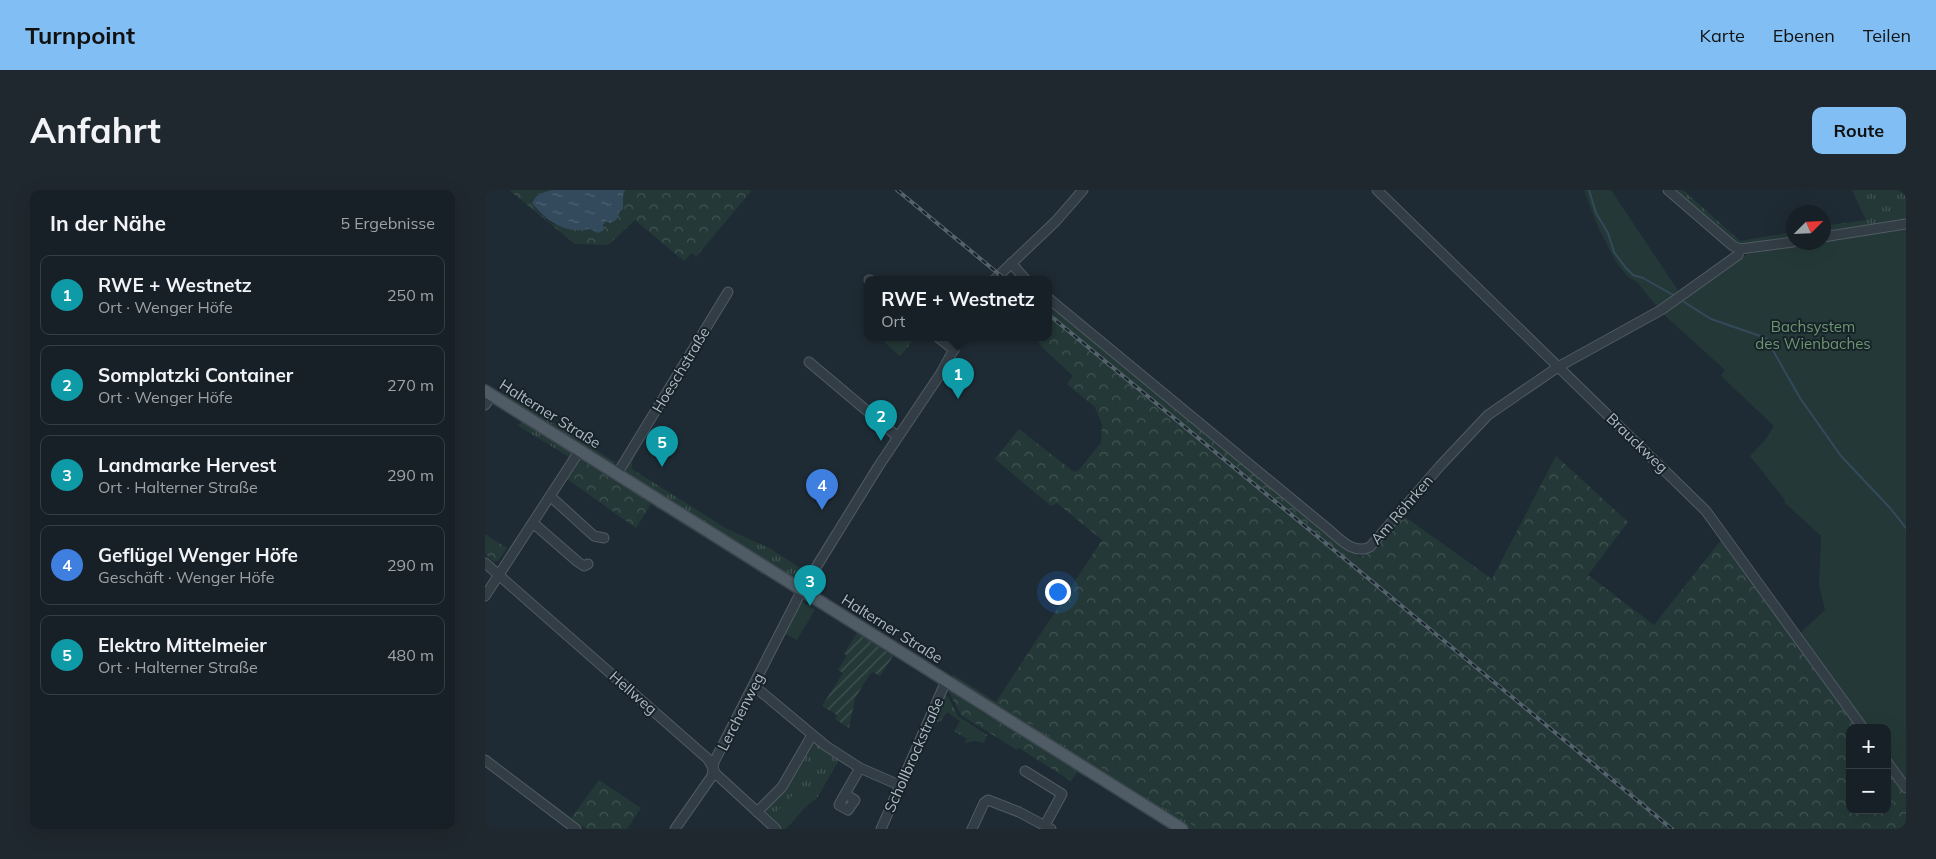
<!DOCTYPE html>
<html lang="de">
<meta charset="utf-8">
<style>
:root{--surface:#172027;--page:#20282f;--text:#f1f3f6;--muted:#9ea3a7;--line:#363e44;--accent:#80bef4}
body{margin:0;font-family:Mulish,sans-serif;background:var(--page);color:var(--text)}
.controls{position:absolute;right:15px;bottom:15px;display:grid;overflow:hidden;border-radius:10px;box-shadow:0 5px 20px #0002}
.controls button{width:45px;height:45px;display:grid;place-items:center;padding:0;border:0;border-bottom:1px solid var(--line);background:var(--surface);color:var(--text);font:25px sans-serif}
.compass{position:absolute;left:1301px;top:15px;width:45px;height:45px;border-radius:50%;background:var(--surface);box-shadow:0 5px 20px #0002;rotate:66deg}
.you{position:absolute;left:572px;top:401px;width:18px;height:18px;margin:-12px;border:4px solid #fff;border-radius:50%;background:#1a73e8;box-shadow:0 0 0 8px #1a73e833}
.badge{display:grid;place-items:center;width:32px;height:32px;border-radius:50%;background:var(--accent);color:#fff;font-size:16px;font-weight:700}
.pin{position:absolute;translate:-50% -41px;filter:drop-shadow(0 1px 2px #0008)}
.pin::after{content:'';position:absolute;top:26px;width:18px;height:15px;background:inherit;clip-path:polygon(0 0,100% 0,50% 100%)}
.popup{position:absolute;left:379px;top:86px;width:188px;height:65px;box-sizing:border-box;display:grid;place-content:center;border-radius:10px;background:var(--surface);filter:drop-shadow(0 1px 4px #0005);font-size:16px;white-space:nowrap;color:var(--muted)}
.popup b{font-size:19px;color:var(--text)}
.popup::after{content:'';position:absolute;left:50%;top:100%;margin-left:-10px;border:10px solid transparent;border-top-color:var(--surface)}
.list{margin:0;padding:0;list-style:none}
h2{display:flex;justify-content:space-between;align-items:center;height:65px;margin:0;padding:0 20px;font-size:21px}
h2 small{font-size:16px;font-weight:400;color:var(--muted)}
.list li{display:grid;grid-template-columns:32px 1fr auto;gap:15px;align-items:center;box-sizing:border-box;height:80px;margin:0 10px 10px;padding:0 10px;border:1px solid var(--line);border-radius:10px}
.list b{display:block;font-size:19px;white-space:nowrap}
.list p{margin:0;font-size:16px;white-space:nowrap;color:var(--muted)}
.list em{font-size:16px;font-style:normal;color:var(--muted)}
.map{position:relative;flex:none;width:1421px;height:639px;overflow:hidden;border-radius:10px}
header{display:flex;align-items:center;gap:30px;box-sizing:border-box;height:70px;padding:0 25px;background:var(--accent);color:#111}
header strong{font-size:24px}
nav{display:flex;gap:28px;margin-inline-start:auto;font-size:18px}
.intro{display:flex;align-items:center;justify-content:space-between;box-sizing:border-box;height:120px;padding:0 30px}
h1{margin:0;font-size:35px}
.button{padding:12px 22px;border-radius:10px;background:var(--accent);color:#111;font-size:18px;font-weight:700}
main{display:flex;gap:30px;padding:0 30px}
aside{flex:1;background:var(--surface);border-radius:10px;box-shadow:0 5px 20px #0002}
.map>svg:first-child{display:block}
.grass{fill:url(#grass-tufts)}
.forest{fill:url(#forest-crowns)}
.park{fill:#243937}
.garden{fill:url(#garden-furrows)}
.water{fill:url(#water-ripples)}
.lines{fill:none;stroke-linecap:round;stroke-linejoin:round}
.stream{stroke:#334a5c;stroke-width:2}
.minor-casing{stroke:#505b63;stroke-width:11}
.major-casing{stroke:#3c464e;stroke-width:14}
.minor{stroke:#333d45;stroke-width:9}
.major{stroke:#505c65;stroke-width:11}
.rail-casing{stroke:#54626c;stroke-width:4}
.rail{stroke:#182229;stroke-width:2;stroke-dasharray:5.5;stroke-linecap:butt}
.labels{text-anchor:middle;stroke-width:4;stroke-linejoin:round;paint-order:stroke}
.park-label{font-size:15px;fill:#6d9670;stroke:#182229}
.street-label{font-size:15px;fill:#acb8c2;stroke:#182229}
</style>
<header>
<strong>Turnpoint</strong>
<nav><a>Karte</a><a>Ebenen</a><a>Teilen</a></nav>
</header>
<div class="intro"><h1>Anfahrt</h1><a class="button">Route</a></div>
<main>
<aside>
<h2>In der Nähe<small>5 Ergebnisse</small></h2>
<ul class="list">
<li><span class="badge" style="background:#0f9aa8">1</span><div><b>RWE + Westnetz</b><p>Ort · Wenger Höfe</p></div><em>250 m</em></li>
<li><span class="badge" style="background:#0f9aa8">2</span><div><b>Somplatzki Container</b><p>Ort · Wenger Höfe</p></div><em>270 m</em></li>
<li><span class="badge" style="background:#0f9aa8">3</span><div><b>Landmarke Hervest</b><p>Ort · Halterner Straße</p></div><em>290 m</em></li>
<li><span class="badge" style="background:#3f7fe0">4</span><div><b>Geflügel Wenger Höfe</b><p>Geschäft · Wenger Höfe</p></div><em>290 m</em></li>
<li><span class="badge" style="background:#0f9aa8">5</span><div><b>Elektro Mittelmeier</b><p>Ort · Halterner Straße</p></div><em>480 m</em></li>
</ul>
</aside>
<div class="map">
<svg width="1421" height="639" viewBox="0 0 1421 639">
<defs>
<pattern id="grass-tufts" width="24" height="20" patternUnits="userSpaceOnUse" patternTransform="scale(1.25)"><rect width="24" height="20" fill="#243937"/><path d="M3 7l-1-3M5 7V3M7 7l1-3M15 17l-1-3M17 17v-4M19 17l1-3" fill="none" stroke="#415452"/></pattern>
<pattern id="forest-crowns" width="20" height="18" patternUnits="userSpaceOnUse" patternTransform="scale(1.25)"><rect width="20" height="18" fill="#243937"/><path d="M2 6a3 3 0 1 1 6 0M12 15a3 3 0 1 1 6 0" fill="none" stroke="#415452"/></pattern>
<pattern id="garden-furrows" width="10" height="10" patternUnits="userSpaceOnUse" patternTransform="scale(1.25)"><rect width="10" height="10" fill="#243937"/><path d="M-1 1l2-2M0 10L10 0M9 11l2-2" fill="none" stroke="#415452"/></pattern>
<pattern id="water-ripples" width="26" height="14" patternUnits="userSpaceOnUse" patternTransform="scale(1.25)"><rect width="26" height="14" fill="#334a5c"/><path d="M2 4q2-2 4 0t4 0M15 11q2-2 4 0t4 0" fill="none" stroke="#4e6272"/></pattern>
</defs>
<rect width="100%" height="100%" fill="#1f2b34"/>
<path class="grass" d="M 1185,0 L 1198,0 L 1255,51 L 1308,42 L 1308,50 L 1252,56 Z
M 1367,0 L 1421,0 L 1421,33 L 1339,46 L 1339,36 L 1381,30 Z
M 400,148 L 430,148 L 415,166 L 398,151 Z
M 18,201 L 130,272 L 137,271 L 126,274 L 21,208 Z
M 40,232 L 86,262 L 87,264 L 69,294 L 84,267 L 32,235 Z
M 147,264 L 150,265 L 147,272 L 147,279 L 242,339 L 284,358 L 322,382 L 326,379 L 318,393 L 301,384 L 141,283 L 140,278 Z
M 96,268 L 279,382 L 279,388 L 279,385 L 99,272 L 93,273 L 82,289 L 93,270 Z
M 467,484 L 714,639 L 706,639 L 469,490 Z
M 463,500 L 600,585 L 600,587 L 476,509 L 473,507 L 468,510 Z
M 460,505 L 463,506 L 473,526 L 502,545 L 499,553 L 490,551 L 479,553 L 482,549 L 469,541 L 475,531 L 462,522 L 455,532 L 453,531 L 450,535 L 449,534 Z
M 329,551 L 354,570 L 332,608 L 318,619 L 301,639 L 298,639 L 278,622 L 315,572 L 317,573 Z"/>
<path class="forest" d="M 24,0 L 66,0 C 57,3 51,4 47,12 C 52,20 58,28 66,33 C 77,39 107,40 118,39 C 118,30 128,26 134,22 L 140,0 L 267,0 L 211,67 L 207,63 L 199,71 L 150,30 L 123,55 L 90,54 Z
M 563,112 L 875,367 L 883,363 L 916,324 L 1007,389 L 1071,266 L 1143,332 L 1103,385 L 1169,435 L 1237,349 L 1372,538 L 1365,538 L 1365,620 L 1402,620 L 1402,579 L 1421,605 L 1421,639 L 714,639 L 511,512 L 617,350 L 572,313 L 566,316 L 510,269 L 534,239 L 589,282 L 593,281 L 616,253 L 617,234 L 610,217 L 582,194 L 588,186 L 557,157 L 551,148 L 563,148 Z
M 99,272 L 166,314 L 151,338 L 82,289 L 93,273 Z
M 0,344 L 22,358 L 13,371 L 9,372 L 0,364 Z
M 470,507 L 476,509 L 592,582 L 586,591 L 534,558 L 532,560 L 476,525 L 468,510 Z
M 114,590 L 156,618 L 142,639 L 101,639 L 86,628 Z"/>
<path class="park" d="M 1099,0 L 1126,0 L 1198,108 L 1263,64 L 1323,53 L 1338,52 L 1339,49 L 1421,36 L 1421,593 L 1402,567 L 1402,538 L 1381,538 L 1313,445 L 1340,420 L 1334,395 L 1336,346 L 1299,312 L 1300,310 L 1265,266 L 1281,249 L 1289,236 L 1236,186 L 1240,180 L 1177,123 L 1152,92 L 1143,87 L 1131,72 L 1113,37 Z
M 316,411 L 330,420 L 312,450 L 300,444 Z
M 479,530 L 499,544 L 500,548 L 498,551 L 491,547 L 485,548 L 474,540 Z
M 327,600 L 332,604 L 301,639 L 298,639 L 285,628 L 307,606 Z"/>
<path class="garden" d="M 372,443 L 408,466 L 395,486 L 388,482 L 385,484 L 370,508 L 364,538 L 350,529 L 352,525 L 337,516 L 358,483 L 353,480 L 362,465 L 359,464 Z"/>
<path class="water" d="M 66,0 L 140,0 L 138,6 L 138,19 L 134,22 C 134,28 131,31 125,33 L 121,31 L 118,35 L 119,40 L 113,43 L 105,39 C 80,44 62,32 47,13 C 51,4 57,3 66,0 Z"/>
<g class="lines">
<path class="stream" d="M 1104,0 L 1111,23 L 1123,43 L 1129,62 L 1141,78 L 1148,85 L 1158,88 L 1190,106
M 1199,112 L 1226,129 L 1281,148 L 1315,208 L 1356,266 L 1405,318 L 1421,338"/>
<g class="minor-casing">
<path id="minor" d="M 892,0 L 1221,321 L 1378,538
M 1183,0 L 1248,56 L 1255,59 L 1308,52
M 1338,47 L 1421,34
M 526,73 L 541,90
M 384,90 L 385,90
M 509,90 L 571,31 L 598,0
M 563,108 L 843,339 C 855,349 868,365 885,357 L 955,276 L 1003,225 L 1073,177 L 1176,120 L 1253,65 L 1255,59
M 454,148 L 469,160
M 324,172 L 413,247
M 0,215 L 7,205
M 132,284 L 243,102
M 65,306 L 109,346 L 119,348
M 48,333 L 93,372 L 99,376 L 103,374
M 0,373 L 223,569 L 231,584 L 291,639
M 0,406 L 95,260
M 269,496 L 341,556 L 375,578 L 414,595
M 0,570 L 91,639
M 1402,572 L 1421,598
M 540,581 L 577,604 L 560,635
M 360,604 L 370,610 L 363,620 L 354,615 Z
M 360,604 L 375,578
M 272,622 L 297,597 L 327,545
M 190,639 L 227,586 L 229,572 L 317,400 L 393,277 L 456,183 L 475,148
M 396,639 L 461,491
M 487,639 L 499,613 L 503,610 L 534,622 L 566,639"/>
</g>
<g class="major-casing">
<path id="major" d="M 0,201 L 697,639"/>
</g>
<use href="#minor" class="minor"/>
<use href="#major" class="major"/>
<g class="rail-casing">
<path id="rail" d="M 412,0 L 521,90
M 563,124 L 1187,639"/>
</g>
<use href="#rail" class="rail"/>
</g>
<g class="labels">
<g class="park-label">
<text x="1328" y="142">Bachsystem<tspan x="1328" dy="17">des Wienbaches</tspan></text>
</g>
<g class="street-label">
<text transform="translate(196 180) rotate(-59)" y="5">Hoeschstraße</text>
<text transform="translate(65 224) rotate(32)" y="5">Halterner Straße</text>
<text transform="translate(1152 253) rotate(44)" y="5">Brauckweg</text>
<text transform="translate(917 320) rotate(-49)" y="5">Am Röhrken</text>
<text transform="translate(407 439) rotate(32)" y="5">Halterner Straße</text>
<text transform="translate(148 503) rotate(41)" y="5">Hellweg</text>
<text transform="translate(256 522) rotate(-63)" y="5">Lerchenweg</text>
<text transform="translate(429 565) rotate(-66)" y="5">Schollbrockstraße</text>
</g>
</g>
</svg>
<div class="controls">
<button>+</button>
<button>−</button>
</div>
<svg class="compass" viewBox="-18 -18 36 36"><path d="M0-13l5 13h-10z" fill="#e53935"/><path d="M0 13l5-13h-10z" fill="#9ea3a7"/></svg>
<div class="you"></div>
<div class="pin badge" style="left:473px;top:209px;background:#0f9aa8">1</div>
<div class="popup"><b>RWE + Westnetz</b>Ort</div>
<div class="pin badge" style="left:396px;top:251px;background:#0f9aa8">2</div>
<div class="pin badge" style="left:325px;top:416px;background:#0f9aa8">3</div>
<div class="pin badge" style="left:337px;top:320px;background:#3f7fe0">4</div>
<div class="pin badge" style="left:177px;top:277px;background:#0f9aa8">5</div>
</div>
</main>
